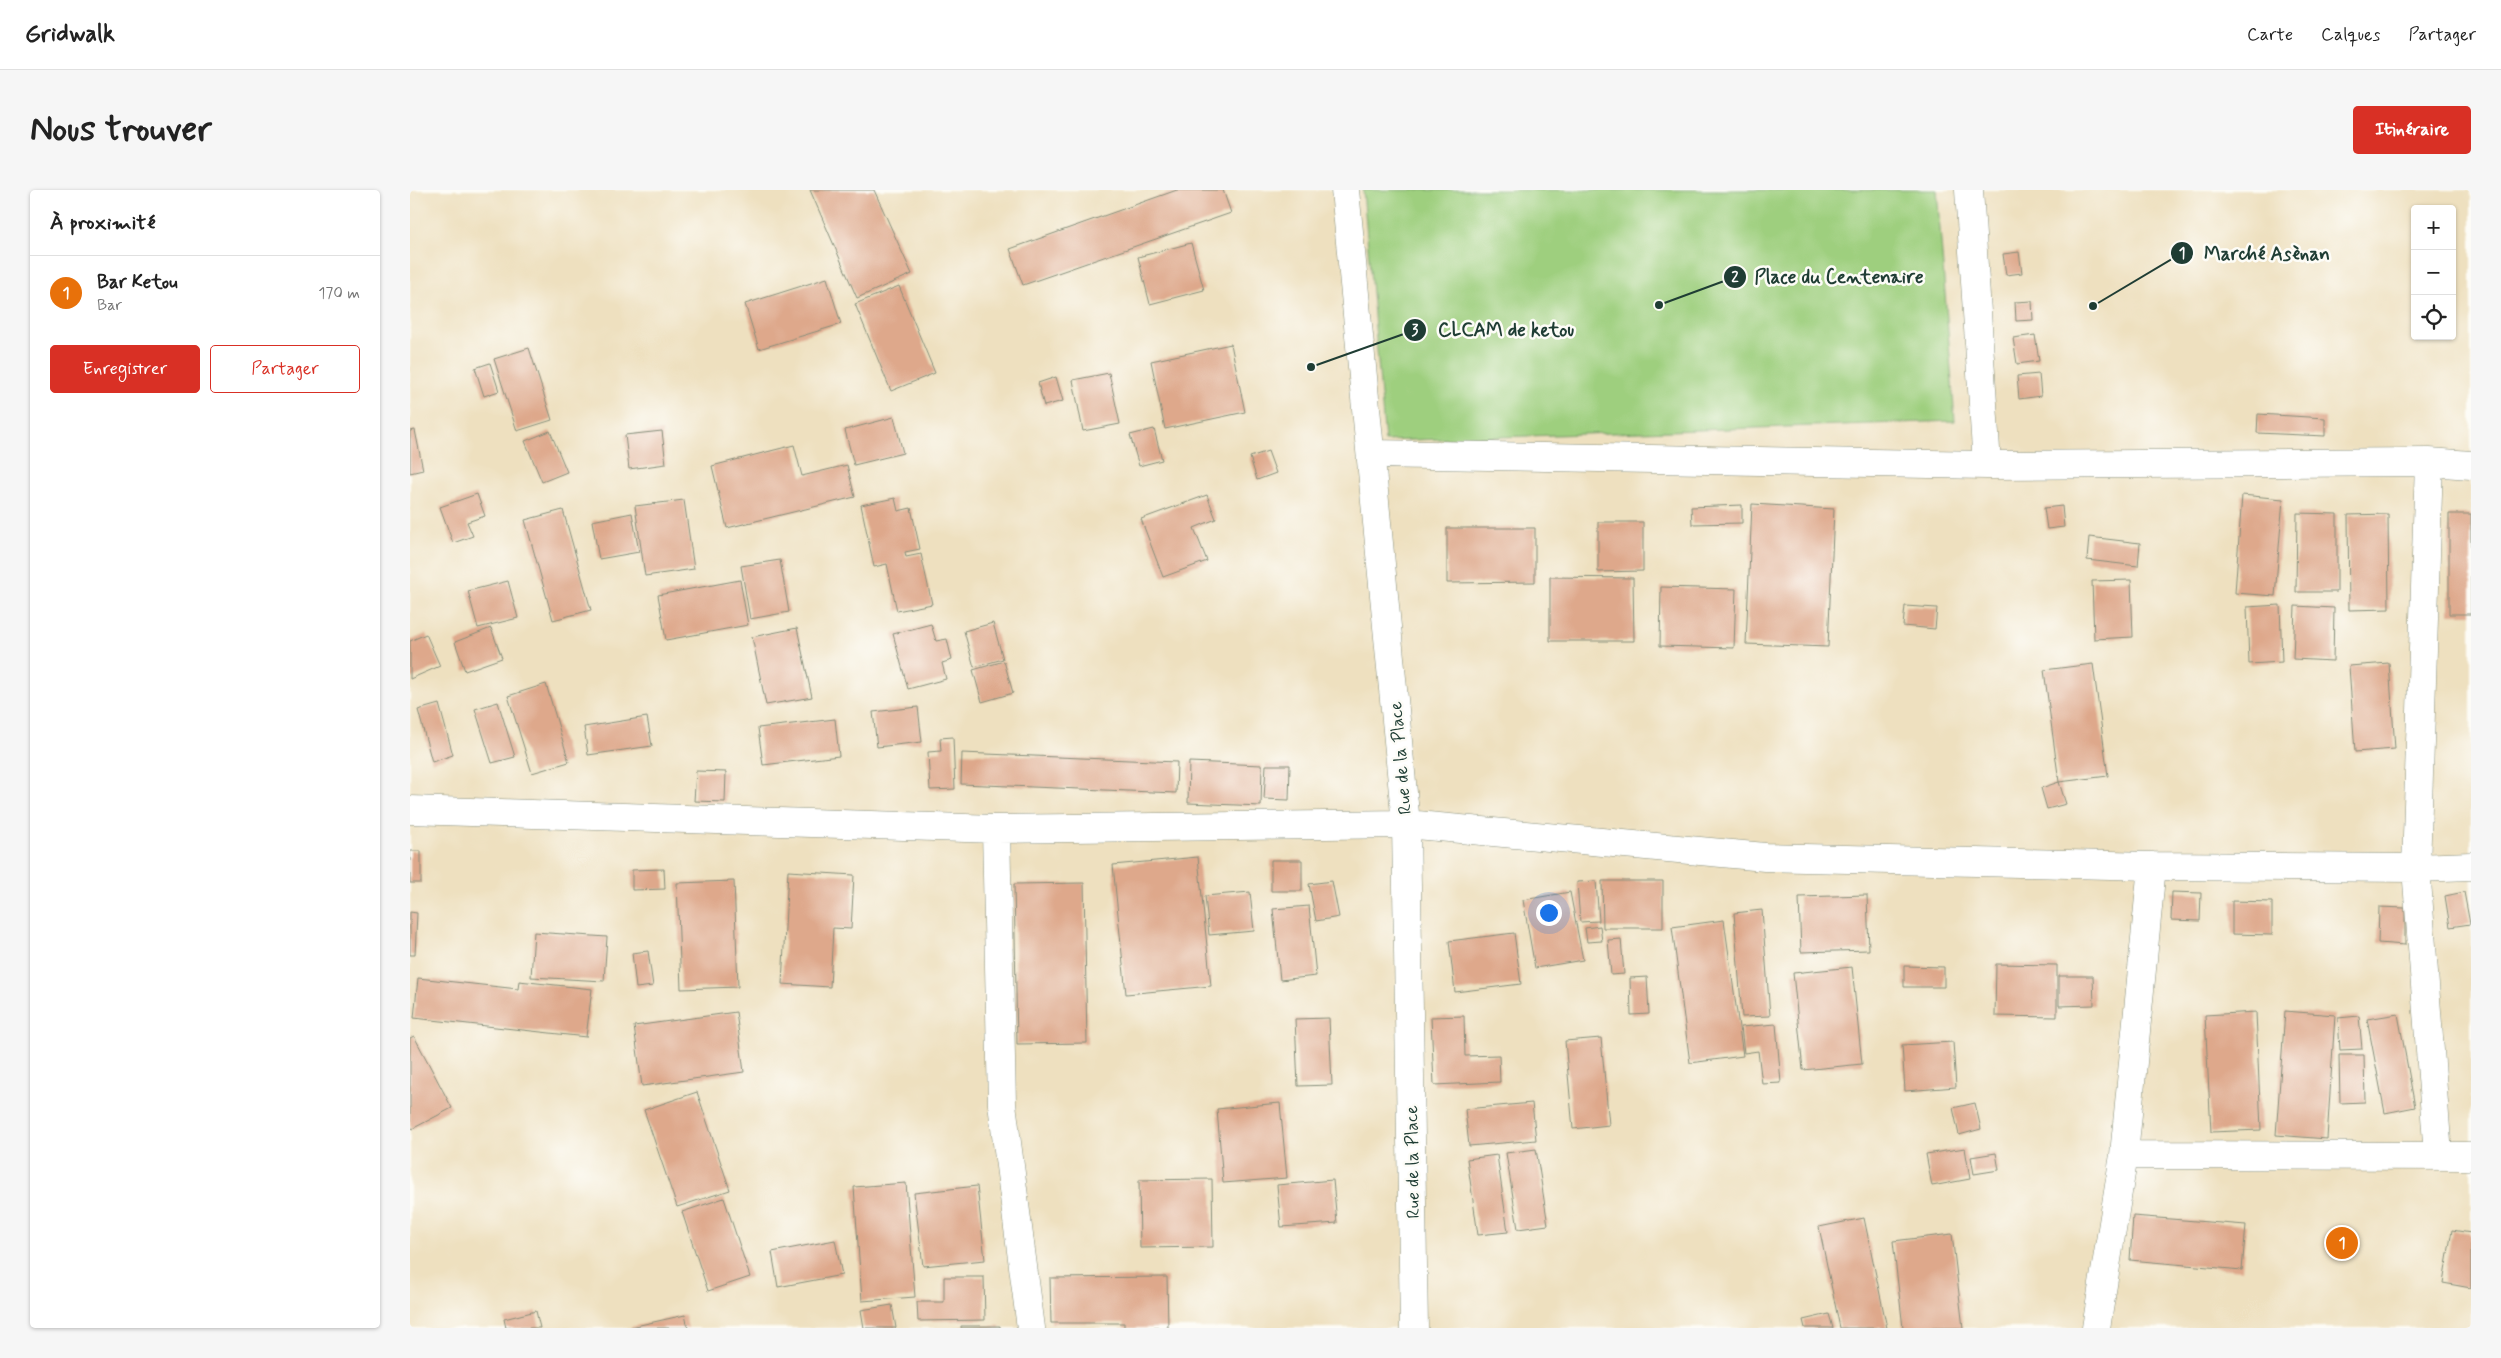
<!DOCTYPE html>
<html lang="fr">
<meta charset="utf-8">
<style>
:root{--surface:#fff;--page:#f6f6f6;--text:#222;--muted:#767676;--line:#e0e0e0;--accent:#d93025}
body{margin:0;font-family:Mynerve,sans-serif;background:var(--page);color:var(--text)}
.controls{position:absolute;right:15px;top:15px;display:grid;overflow:hidden;border-radius:5px;box-shadow:0 1px 4px #0004}
.controls button{width:45px;height:45px;display:grid;place-items:center;padding:0;border:0;border-bottom:1px solid var(--line);background:var(--surface);color:var(--text);font:25px sans-serif}
.you{position:absolute;left:1138px;top:722px;width:18px;height:18px;margin:-12px;border:4px solid #fff;border-radius:50%;background:#1a73e8;box-shadow:0 0 0 8px #1a73e833}
.badge{display:grid;place-items:center;width:32px;height:32px;border-radius:50%;background:var(--accent);color:#fff;font-size:16px;font-weight:700}
.pin{position:absolute;translate:-50% -50%;border:2px solid #fff;box-shadow:0 1px 5px #0006}
.list{margin:0;padding:0;list-style:none}
h2{display:flex;justify-content:space-between;align-items:center;height:65px;margin:0;padding:0 20px;font-size:21px}
h2 small{font-size:16px;font-weight:400;color:var(--muted)}
.list li{display:grid;grid-template-columns:32px 1fr auto;gap:15px;align-items:center;box-sizing:border-box;height:75px;padding:0 20px;border-top:1px solid var(--line)}
.list b{display:block;font-size:19px;white-space:nowrap}
.list p{margin:0;font-size:16px;white-space:nowrap;color:var(--muted)}
.list em{font-size:16px;font-style:normal;color:var(--muted)}
.actions{display:flex;gap:10px;padding:15px 20px}
.actions a{flex:1;padding:11px 0;border:1px solid var(--accent);border-radius:5px;text-align:center;font-size:18px;color:var(--accent)}
.actions .main{background:var(--accent);color:#fff}
.icon{flex:none;width:28px;height:28px;fill:none;stroke:currentColor;stroke-width:2;stroke-linecap:round;stroke-linejoin:round}
.map{position:relative;flex:none;width:2061px;height:1138px;overflow:hidden;border-radius:5px}
header{display:flex;align-items:center;gap:30px;box-sizing:border-box;height:70px;padding:0 25px;background:var(--surface);border-bottom:1px solid var(--line)}
header strong{font-size:24px}
nav{display:flex;gap:28px;margin-inline-start:auto;font-size:18px}
.intro{display:flex;align-items:center;justify-content:space-between;box-sizing:border-box;height:120px;padding:0 30px}
h1{margin:0;font-size:35px}
.button{padding:12px 22px;border-radius:5px;background:var(--accent);color:#fff;font-size:18px;font-weight:700}
main{display:flex;gap:30px;padding:0 30px}
aside{flex:1;background:var(--surface);border-radius:5px;box-shadow:0 1px 4px #0004}
.map>svg:first-child{display:block}
.green{fill:#9ecf7e;stroke:#5e8659}
.building{fill:#dea88b}
.lines{fill:none;stroke-linecap:round;stroke-linejoin:round}
.minor-casing{stroke:#868e7a;stroke-width:29}
.minor{stroke:#fff;stroke-width:28}
.labels{text-anchor:middle;stroke-width:5;stroke-linejoin:round;paint-order:stroke}
.street-label{font-size:18px;fill:#1f3d34;stroke:#fdfcf7}
.leader{fill:none;stroke:#1f3d34;stroke-width:2}
.callout-dot{fill:#1f3d34;stroke:#fdfcf7;stroke-width:2}
.mark-label{font-size:15px;text-anchor:middle;font-weight:bold;fill:#fff}
.callout-label{font-size:19px;text-anchor:middle;font-weight:bold;fill:#1f3d34;stroke:#fdfcf7;stroke-width:5;stroke-linejoin:round;paint-order:stroke}
</style>
<header>
<strong>Gridwalk</strong>
<nav><a>Carte</a><a>Calques</a><a>Partager</a></nav>
</header>
<div class="intro"><h1>Nous trouver</h1><a class="button">Itinéraire</a></div>
<main>
<aside>
<h2>À proximité<small></small></h2>
<ul class="list">
<li><span class="badge" style="background:#e8710a">1</span><div><b>Bar Ketou</b><p>Bar</p></div><em>170 m</em></li>
</ul>
<div class="actions"><a class="main">Enregistrer</a><a>Partager</a></div>
</aside>
<div class="map">
<svg width="2061" height="1138" viewBox="0 0 2061 1138">
<rect width="100%" height="100%" fill="#fdfcf7"/>
<filter id="ink" filterUnits="userSpaceOnUse"><feTurbulence type="fractalNoise" baseFrequency=".02" numOctaves="2"/><feDisplacementMap in="SourceGraphic" scale="10" xChannelSelector="R" yChannelSelector="G"/><feConvolveMatrix kernelMatrix="1 2 1 2 8 2 1 2 1" color-interpolation-filters="sRGB"/></filter>
<filter id="wash" filterUnits="userSpaceOnUse"><feTurbulence type="fractalNoise" baseFrequency=".0096" numOctaves="4" result="noise"/><feDisplacementMap in="SourceGraphic" scale="20" xChannelSelector="R" yChannelSelector="G"/><feGaussianBlur stdDeviation="1.12" result="paint"/><feColorMatrix in="noise" values="0 0 0 0 0 0 0 0 0 0 0 0 0 0 0 0 0 1.4 0 .05"/><feComposite in="paint" operator="in"/></filter>
<g filter="url(#wash)">
<rect width="100%" height="100%" fill="#eee0bf"/>
<path class="green" d="M 953,0 L 1527,0 L 1545,231 L 975,251 Z"/>
<g id="blocks">
<path class="building" d="M 400,0 L 464,0 L 502,84 L 447,108 Z
M 767,0 L 813,0 L 821,23 L 613,95 L 600,59 Z
M 781,53 L 794,100 L 740,114 L 728,67 Z
M 1609,62 L 1612,83 L 1596,85 L 1593,64 Z
M 417,88 L 431,134 L 349,159 L 335,114 Z
M 489,96 L 525,183 L 481,201 L 445,114 Z
M 1622,111 L 1623,130 L 1606,131 L 1605,112 Z
M 1625,145 L 1629,171 L 1607,174 L 1603,148 Z
M 821,154 L 835,222 L 755,239 L 741,171 Z
M 119,158 L 142,230 L 107,241 L 84,169 Z
M 80,173 L 89,201 L 74,206 L 65,178 Z
M 699,183 L 710,234 L 673,241 L 663,190 Z
M 1629,184 L 1631,206 L 1609,209 L 1607,186 Z
M 646,187 L 653,211 L 634,216 L 628,193 Z
M 1848,224 L 1915,228 L 1915,246 L 1847,243 Z
M 484,227 L 493,263 L 444,275 L 435,240 Z
M 744,239 L 752,270 L 729,276 L 720,245 Z
M 5,240 L 13,280 L 0,283 L 0,241 Z
M 140,241 L 157,282 L 132,292 L 115,251 Z
M 252,241 L 256,274 L 219,279 L 215,245 Z
M 384,255 L 392,286 L 437,275 L 445,307 L 317,338 L 302,276 Z
M 858,261 L 866,283 L 847,290 L 840,267 Z
M 67,304 L 75,326 L 57,332 L 63,346 L 43,353 L 30,317 Z
M 797,305 L 806,329 L 784,338 L 797,371 L 753,387 L 731,329 Z
M 1832,305 L 1873,309 L 1865,406 L 1825,403 Z
M 485,308 L 488,321 L 501,318 L 510,359 L 495,362 L 496,367 L 511,364 L 522,414 L 487,421 L 477,374 L 464,377 L 451,315 Z
M 274,310 L 284,379 L 235,386 L 225,316 Z
M 1342,314 L 1424,319 L 1418,457 L 1336,454 Z
M 1332,315 L 1332,333 L 1282,334 L 1281,317 Z
M 1652,316 L 1654,337 L 1637,339 L 1634,318 Z
M 153,320 L 181,420 L 143,430 L 115,330 Z
M 222,323 L 229,362 L 189,369 L 182,331 Z
M 1887,323 L 1927,324 L 1927,402 L 1886,402 Z
M 1978,324 L 1979,419 L 1939,420 L 1938,325 Z
M 2039,324 L 2061,324 L 2061,424 L 2039,424 Z
M 1188,332 L 1233,332 L 1233,381 L 1188,382 Z
M 1037,338 L 1125,338 L 1125,392 L 1037,393 Z
M 1679,347 L 1730,353 L 1728,376 L 1677,370 Z
M 370,370 L 379,422 L 340,429 L 331,376 Z
M 1140,387 L 1223,388 L 1224,451 L 1140,451 Z
M 330,390 L 338,435 L 256,450 L 248,405 Z
M 1721,390 L 1723,447 L 1684,449 L 1682,391 Z
M 98,391 L 108,428 L 68,438 L 58,401 Z
M 1251,397 L 1326,399 L 1324,458 L 1250,456 Z
M 1870,415 L 1872,472 L 1839,474 L 1837,417 Z
M 1495,416 L 1527,418 L 1525,439 L 1493,436 Z
M 1885,416 L 1924,418 L 1923,471 L 1883,469 Z
M 583,433 L 593,469 L 564,477 L 554,441 Z
M 521,434 L 526,451 L 537,449 L 542,470 L 532,473 L 536,489 L 498,499 L 483,444 Z
M 81,438 L 92,468 L 55,481 L 45,452 Z
M 387,438 L 402,507 L 356,515 L 342,447 Z
M 16,444 L 30,476 L 0,489 L 0,451 Z
M 594,471 L 603,503 L 572,512 L 563,480 Z
M 1979,473 L 1985,559 L 1945,562 L 1939,476 Z
M 1683,474 L 1698,586 L 1649,592 L 1634,480 Z
M 136,494 L 159,572 L 122,583 L 98,506 Z
M 88,512 L 105,567 L 82,573 L 65,519 Z
M 29,514 L 43,565 L 22,572 L 8,520 Z
M 508,517 L 512,552 L 467,557 L 463,522 Z
M 237,527 L 242,556 L 178,565 L 174,537 Z
M 425,529 L 429,566 L 353,575 L 348,538 Z
M 543,547 L 545,599 L 520,600 L 518,562 L 531,561 L 530,548 Z
M 552,563 L 767,572 L 766,603 L 551,594 Z
M 779,572 L 852,575 L 851,616 L 778,613 Z
M 856,575 L 880,575 L 879,610 L 854,609 Z
M 286,581 L 316,582 L 315,612 L 284,611 Z
M 1649,592 L 1656,614 L 1637,619 L 1631,598 Z
M 0,661 L 11,661 L 11,693 L 0,693 Z
M 788,667 L 801,796 L 716,804 L 703,675 Z
M 861,670 L 892,670 L 892,701 L 861,701 Z
M 254,679 L 255,699 L 222,700 L 222,680 Z
M 378,681 L 444,685 L 441,739 L 423,738 L 420,797 L 372,794 Z
M 324,691 L 328,797 L 271,799 L 267,693 Z
M 922,691 L 929,727 L 906,731 L 899,694 Z
M 1186,691 L 1189,731 L 1170,732 L 1167,692 Z
M 1192,691 L 1253,691 L 1253,738 L 1193,738 Z
M 674,693 L 677,853 L 607,854 L 604,694 Z
M 840,702 L 844,741 L 799,745 L 795,706 Z
M 1160,702 L 1173,770 L 1125,778 L 1113,710 Z
M 1762,702 L 1791,703 L 1790,731 L 1761,730 Z
M 2054,702 L 2060,734 L 2040,737 L 2035,706 Z
M 1457,705 L 1459,760 L 1391,762 L 1389,707 Z
M 1822,711 L 1862,712 L 1862,745 L 1822,744 Z
M 899,716 L 906,786 L 870,790 L 863,719 Z
M 1969,717 L 1995,718 L 1995,755 L 1968,753 Z
M 1352,720 L 1360,826 L 1332,827 L 1324,723 Z
M 0,722 L 7,723 L 5,765 L 0,765 Z
M 1314,730 L 1333,866 L 1280,873 L 1262,737 Z
M 1190,736 L 1192,751 L 1177,752 L 1175,738 Z
M 124,742 L 197,747 L 194,791 L 121,787 Z
M 1104,743 L 1111,794 L 1045,802 L 1039,751 Z
M 1211,749 L 1214,784 L 1201,785 L 1198,750 Z
M 238,761 L 243,796 L 226,798 L 222,763 Z
M 1586,774 L 1647,775 L 1647,827 L 1585,826 Z
M 1494,776 L 1534,777 L 1534,797 L 1494,797 Z
M 1442,777 L 1452,874 L 1393,880 L 1383,783 Z
M 1649,786 L 1683,786 L 1684,815 L 1649,816 Z
M 1237,787 L 1239,824 L 1221,825 L 1220,788 Z
M 8,788 L 108,799 L 109,791 L 182,799 L 176,847 L 4,828 Z
M 1875,821 L 1925,825 L 1917,949 L 1866,945 Z
M 326,822 L 334,882 L 232,896 L 224,836 Z
M 1846,822 L 1851,940 L 1801,942 L 1795,825 Z
M 1988,824 L 2005,917 L 1975,923 L 1957,829 Z
M 1054,826 L 1055,866 L 1089,865 L 1090,892 L 1024,895 L 1021,827 Z
M 1949,826 L 1952,859 L 1930,860 L 1928,828 Z
M 919,828 L 922,895 L 888,896 L 885,829 Z
M 1366,834 L 1371,893 L 1352,894 L 1348,861 L 1334,863 L 1331,837 Z
M 4,846 L 42,918 L 2,939 L 0,935 L 0,848 Z
M 1191,848 L 1199,935 L 1163,939 L 1155,851 Z
M 1543,852 L 1546,897 L 1495,901 L 1492,855 Z
M 1929,865 L 1954,865 L 1955,912 L 1930,913 Z
M 287,902 L 320,1000 L 267,1017 L 234,920 Z
M 870,913 L 877,988 L 813,993 L 807,919 Z
M 1122,913 L 1126,950 L 1059,956 L 1055,919 Z
M 1565,913 L 1571,939 L 1549,945 L 1543,918 Z
M 1555,958 L 1560,989 L 1522,996 L 1516,964 Z
M 1126,959 L 1138,1035 L 1108,1039 L 1096,963 Z
M 1586,963 L 1589,980 L 1564,984 L 1561,967 Z
M 1087,965 L 1098,1042 L 1068,1045 L 1057,969 Z
M 802,989 L 803,1057 L 730,1058 L 729,990 Z
M 923,990 L 927,1033 L 871,1037 L 867,995 Z
M 496,993 L 505,1107 L 452,1111 L 444,997 Z
M 567,996 L 575,1070 L 513,1076 L 504,1003 Z
M 314,1008 L 340,1087 L 298,1101 L 272,1022 Z
M 1723,1026 L 1836,1035 L 1832,1080 L 1720,1070 Z
M 1454,1028 L 1477,1138 L 1430,1138 L 1409,1037 Z
M 2042,1040 L 2061,1043 L 2061,1098 L 2033,1093 Z
M 1542,1044 L 1553,1138 L 1493,1138 L 1483,1051 Z
M 425,1050 L 432,1085 L 368,1097 L 362,1062 Z
M 534,1087 L 574,1087 L 575,1130 L 508,1131 L 507,1112 L 534,1112 Z
M 757,1087 L 758,1138 L 714,1138 L 714,1133 L 641,1133 L 640,1088 Z
M 482,1115 L 486,1138 L 454,1138 L 451,1120 Z
M 126,1121 L 130,1138 L 96,1138 L 94,1129 Z
M 1419,1124 L 1423,1138 L 1395,1138 L 1393,1130 Z
M 275,1125 L 278,1138 L 221,1138 L 221,1137 Z
M 551,1136 L 590,1136 L 590,1138 L 551,1138 Z"/>
</g>
</g>
<g filter="url(#ink)">
<use href="#blocks" fill-opacity="0" stroke="#868e7a" stroke-width="1"/>
<g class="lines">
<g class="minor-casing">
<path id="minor" d="M 935,0 L 996,634 L 1004,1138
M 1559,0 L 1577,275
M 962,264 L 1577,275 L 2019,272 L 2061,275
M 2019,272 L 2006,678 L 2028,965
M 0,620 L 586,639 L 996,634 L 1355,667 L 1742,676 L 2006,678 L 2061,676
M 586,639 L 592,914 L 621,1138
M 1714,965 L 2061,966
M 1686,1138 L 1714,965 L 1742,676"/>
</g>
<use href="#minor" class="minor"/>
</g>
</g>
<g class="labels">
<g class="street-label">
<text transform="translate(990 568) rotate(-95)" y="6">Rue de la Place</text>
<text transform="translate(1002 972) rotate(-91)" y="6">Rue de la Place</text>
</g>
</g>
<path class="leader" d="M1683 116L1772 63M1249 115L1325 87M901 177L1005 140"/>
<g class="callout-dot">
<circle cx="1683" cy="116" r="5"/>
<circle cx="1249" cy="115" r="5"/>
<circle cx="901" cy="177" r="5"/>
<circle cx="1772" cy="63" r="12"/>
<circle cx="1325" cy="87" r="12"/>
<circle cx="1005" cy="140" r="12"/>
</g>
<g class="mark-label">
<text x="1772" y="68">1</text>
<text x="1325" y="92">2</text>
<text x="1005" y="145">3</text>
</g>
<g class="callout-label">
<text x="1857" y="70">Marché Asènan</text>
<text x="1429" y="93">Place du Centenaire</text>
<text x="1096" y="146">CLCAM de ketou</text>
</g>
</svg>
<div class="controls">
<button>+</button>
<button>−</button>
<button><svg class="icon" aria-label="locate" viewBox="0 0 24 24"><circle cx="12" cy="12" r="6"/><path d="M12 2v4M12 18v4M2 12h4M18 12h4"/></svg></button>
</div>
<div class="you"></div>
<div class="pin badge" style="left:1932px;top:1053px;background:#e8710a">1</div>
</div>
</main>
